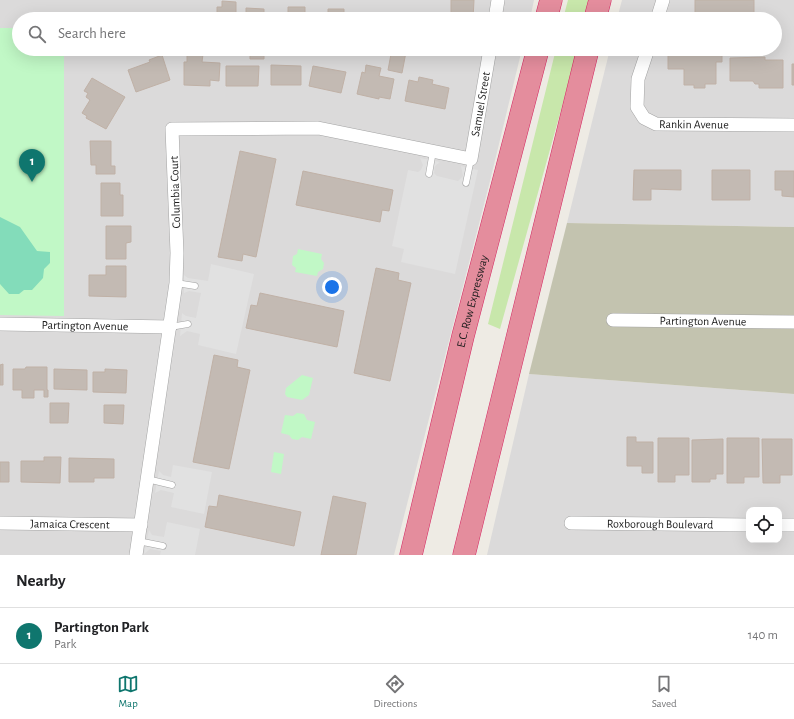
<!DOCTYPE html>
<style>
:root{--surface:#fff;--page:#f2f2f2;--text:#202124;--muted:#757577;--line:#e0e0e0;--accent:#0f766e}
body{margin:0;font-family:"Alegreya Sans",sans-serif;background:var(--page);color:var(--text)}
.controls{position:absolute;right:12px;bottom:12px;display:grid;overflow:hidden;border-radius:8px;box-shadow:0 4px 16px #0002}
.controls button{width:36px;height:36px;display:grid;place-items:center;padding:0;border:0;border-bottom:1px solid var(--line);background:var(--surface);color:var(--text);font:20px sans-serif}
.you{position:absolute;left:332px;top:287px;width:14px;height:14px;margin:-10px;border:3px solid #fff;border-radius:50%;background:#1a73e8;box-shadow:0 0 0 6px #1a73e833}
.badge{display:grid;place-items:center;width:26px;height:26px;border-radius:50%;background:var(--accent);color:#fff;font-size:13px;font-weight:700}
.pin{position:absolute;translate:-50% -33px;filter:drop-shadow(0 1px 2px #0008)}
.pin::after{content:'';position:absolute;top:21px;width:14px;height:12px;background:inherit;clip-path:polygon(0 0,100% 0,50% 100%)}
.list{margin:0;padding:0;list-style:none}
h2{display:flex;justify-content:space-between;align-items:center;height:52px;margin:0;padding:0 16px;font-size:17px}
h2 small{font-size:13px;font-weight:400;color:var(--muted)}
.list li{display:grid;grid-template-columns:26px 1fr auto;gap:12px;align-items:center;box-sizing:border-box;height:56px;padding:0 16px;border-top:1px solid var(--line)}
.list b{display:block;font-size:15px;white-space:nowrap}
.list p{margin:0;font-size:13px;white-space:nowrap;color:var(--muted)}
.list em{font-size:13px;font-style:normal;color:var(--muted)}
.icon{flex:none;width:22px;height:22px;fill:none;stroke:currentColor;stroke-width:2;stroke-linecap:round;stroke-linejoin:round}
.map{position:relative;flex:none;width:794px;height:555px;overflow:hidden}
.search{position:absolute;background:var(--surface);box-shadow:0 4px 16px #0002;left:12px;right:12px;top:12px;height:44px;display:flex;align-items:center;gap:10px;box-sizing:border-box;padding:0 14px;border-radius:22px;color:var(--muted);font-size:15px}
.sheet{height:108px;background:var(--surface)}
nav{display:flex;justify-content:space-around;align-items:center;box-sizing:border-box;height:56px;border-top:1px solid var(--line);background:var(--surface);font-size:11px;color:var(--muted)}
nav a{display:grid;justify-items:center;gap:2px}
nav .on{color:var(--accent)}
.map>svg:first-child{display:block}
.residential{fill:#dbdada;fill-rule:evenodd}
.construction{fill:#c3c3af}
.grass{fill:#c8e7ab}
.park{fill:#c1f8c6}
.pitch{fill:#83dcba}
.parking{fill:#e1e1e1}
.building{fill:#c3bab3;stroke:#c0b1a6}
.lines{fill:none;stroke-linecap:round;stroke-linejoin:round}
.lane-casing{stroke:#a4a4a4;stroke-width:7}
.street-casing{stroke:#a4a4a4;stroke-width:14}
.highway-casing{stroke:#d42963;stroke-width:23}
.lane{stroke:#fff;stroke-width:6}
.street{stroke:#fff;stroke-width:13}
.highway{stroke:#e48d9d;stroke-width:22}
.labels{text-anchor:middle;stroke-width:3;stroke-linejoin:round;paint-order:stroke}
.street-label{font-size:12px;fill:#1d1d1d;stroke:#fff}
</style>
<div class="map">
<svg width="794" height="555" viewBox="0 0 794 555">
<rect width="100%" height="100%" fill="#eeebe4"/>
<path class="residential" d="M 0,0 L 534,0 L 530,19 L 19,19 L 19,49 L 522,49 L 490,181 L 394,555 L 0,555 Z
M 622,0 L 794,0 L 794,227 L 567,223 L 610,49 L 775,49 L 775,19 L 617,19 Z
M 529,374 L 794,394 L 794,555 L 487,555 ZM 749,510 L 779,510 L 779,540 L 749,540 Z"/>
<path class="construction" d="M 567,223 L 794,227 L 794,394 L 529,374 Z"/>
<path class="grass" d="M 568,0 L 591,0 L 586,19 L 563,19 Z
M 556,49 L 578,49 L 500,329 L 488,324 Z"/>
<path class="park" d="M 0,28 L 19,28 L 19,49 L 64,49 L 64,316 L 0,315 Z
M 298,249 L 322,254 L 321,259 L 324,263 L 323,269 L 318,272 L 317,276 L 295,272 L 296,268 L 292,265 L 293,256 L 297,254 Z
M 302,375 L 313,378 L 309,395 L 302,400 L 287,397 L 285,394 L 286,388 Z
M 297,413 L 304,414 L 307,420 L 315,422 L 311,439 L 302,437 L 298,440 L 292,439 L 289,435 L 281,433 L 285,415 L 293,416 Z
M 274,452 L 284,454 L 281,474 L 271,472 Z"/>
<path class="pitch" d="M 0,217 L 20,227 L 37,251 L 50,252 L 50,263 L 44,269 L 43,278 L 32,290 L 24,290 L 19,294 L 9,294 L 0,284 Z"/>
<path class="parking" d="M 420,158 L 440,162 L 435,166 L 434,173 L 437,176 L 458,181 L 463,176 L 461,166 L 478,170 L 455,274 L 401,262 L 404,249 L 392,246 L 408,170 L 418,172 L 421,170 L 423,165 Z
M 211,264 L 254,274 L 236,354 L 198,345 L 200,334 L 187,331 L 180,336 L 182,313 L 186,316 L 196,318 L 201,293 L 189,291 L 184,293 L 184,275 L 188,278 L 208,281 Z
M 173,465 L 212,472 L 204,514 L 171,507 L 174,493 L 161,490 L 155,493 L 159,471 L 163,475 L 171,477 Z
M 167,522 L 200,529 L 195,555 L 160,555 L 161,551 L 150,549 L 144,554 L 149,530 L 152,535 L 164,537 Z"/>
<path class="building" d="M 451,0 L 474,0 L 473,19 L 451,18 Z
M 695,0 L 754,0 L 754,19 L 695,19 Z
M 222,1 L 236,2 L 236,18 L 217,18 L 217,7 L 222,7 Z
M 288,7 L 305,7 L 305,19 L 288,19 Z
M 246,8 L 264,9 L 264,19 L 246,19 Z
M 328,9 L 344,9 L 344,19 L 328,19 Z
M 250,49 L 264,49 L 264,59 L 250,59 Z
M 392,49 L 406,52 L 402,73 L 388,70 Z
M 668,49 L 698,49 L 698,52 L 703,52 L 703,49 L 722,49 L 722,62 L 716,62 L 716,84 L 705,84 L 705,88 L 694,88 L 694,85 L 684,85 L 684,69 L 668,69 Z
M 187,54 L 203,54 L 202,62 L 220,63 L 219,81 L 210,80 L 210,86 L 184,85 L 184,62 L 187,62 Z
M 162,55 L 170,80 L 136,92 L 128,70 L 150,62 L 149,60 Z
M 765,57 L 765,60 L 783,60 L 783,88 L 759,88 L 759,84 L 755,84 L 753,81 L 730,81 L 730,58 Z
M 792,64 L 794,64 L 794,85 L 792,85 Z
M 271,65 L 301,66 L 301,85 L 271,85 Z
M 366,65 L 381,68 L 379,76 L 394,79 L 390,99 L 379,97 L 379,99 L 357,94 L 362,72 L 365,73 Z
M 226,66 L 259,66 L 258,86 L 226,86 Z
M 313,66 L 346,72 L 341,93 L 309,86 Z
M 419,77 L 433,80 L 432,84 L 449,88 L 445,109 L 405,101 L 409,80 L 418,82 Z
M 92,78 L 125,97 L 106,129 L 86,118 L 87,116 L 82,113 L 90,100 L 86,97 L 88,93 L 84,91 Z
M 90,141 L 111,141 L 111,166 L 115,166 L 115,174 L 96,174 L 96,165 L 91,165 Z
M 240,151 L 276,159 L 256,257 L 243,254 L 242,261 L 218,257 Z
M 634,170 L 681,170 L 681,190 L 651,189 L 651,200 L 633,200 Z
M 712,170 L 750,170 L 750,200 L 712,200 Z
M 303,171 L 393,190 L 389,211 L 382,210 L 380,222 L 296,205 Z
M 775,171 L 794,171 L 794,197 L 782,196 L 782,190 L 775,190 Z
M 101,183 L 120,183 L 120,195 L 123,195 L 123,216 L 101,216 Z
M 106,226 L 131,226 L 131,242 L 126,243 L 126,259 L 106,259 Z
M 106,266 L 126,266 L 126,297 L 89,296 L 89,275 L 106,275 Z
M 376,268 L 399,273 L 398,280 L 411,283 L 390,381 L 354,373 Z
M 260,293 L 344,311 L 337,347 L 246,328 L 251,305 L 257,306 Z
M 214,355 L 238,360 L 237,367 L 250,370 L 229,469 L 193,462 Z
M 3,364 L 3,385 L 0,385 L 0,365 Z
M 26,367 L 47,367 L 47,390 L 48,390 L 48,397 L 44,397 L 44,390 L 34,390 L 34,398 L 22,398 L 22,390 L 13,390 L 13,369 L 25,369 Z
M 54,369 L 87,370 L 87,390 L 54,389 Z
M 105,369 L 127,370 L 126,393 L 93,392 L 93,372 L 105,372 Z
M 50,403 L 69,403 L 68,423 L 50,423 Z
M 104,405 L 124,405 L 123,424 L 104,423 Z
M 627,437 L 636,437 L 636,442 L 653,442 L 653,473 L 642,473 L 642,466 L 627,466 Z
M 658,438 L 689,438 L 689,475 L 675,475 L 675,482 L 658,482 Z
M 727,438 L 759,438 L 759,477 L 744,477 L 744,483 L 727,483 Z
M 723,439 L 723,474 L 716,474 L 716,479 L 710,479 L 710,482 L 692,482 L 692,440 Z
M 762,439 L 792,439 L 792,475 L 780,475 L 780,483 L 763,483 Z
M 44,457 L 61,457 L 60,483 L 21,482 L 21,461 L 44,461 Z
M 69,458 L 114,459 L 114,478 L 94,478 L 94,482 L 69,482 Z
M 0,462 L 9,462 L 9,482 L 0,482 Z
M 219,495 L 301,512 L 294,546 L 205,527 L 209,506 L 217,507 Z
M 333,496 L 366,503 L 356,555 L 321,555 Z"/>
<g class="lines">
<g class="lane-casing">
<path id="lane" d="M 429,174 L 433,151
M 466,183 L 471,159
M 176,283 L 195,286
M 170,327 L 188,324
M 147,479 L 172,485
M 138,541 L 163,546"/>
</g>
<g class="street-casing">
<g id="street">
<path d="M 495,19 L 498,0"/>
<path d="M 657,19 L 663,0"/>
<path id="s1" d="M 648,49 L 638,79 L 637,107 L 644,118 L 656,124 L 794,125"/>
<path id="s2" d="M 613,320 L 794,322"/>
<path id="s3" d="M 0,324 L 170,327"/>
<path id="s4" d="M 0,523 L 141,525"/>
<path id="s5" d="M 571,523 L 749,525"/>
<path d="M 779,525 L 794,525"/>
<path id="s6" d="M 136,555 L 176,283 L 177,253 L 172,129 L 318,128 L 471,159 L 490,49"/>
</g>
</g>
<g class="highway-casing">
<g id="highway">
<path d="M 546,19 L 551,0"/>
<path d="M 595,19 L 600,0"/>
<path id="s7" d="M 411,555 L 463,336 L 538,49"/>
<path d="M 464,555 L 588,49"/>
</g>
</g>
<use href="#lane" class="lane"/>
<use href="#street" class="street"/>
<use href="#highway" class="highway"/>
</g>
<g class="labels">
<g class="street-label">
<text dy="4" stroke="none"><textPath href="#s6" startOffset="787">Samuel Street</textPath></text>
<text dy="4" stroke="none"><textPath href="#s1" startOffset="124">Rankin Avenue</textPath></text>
<text transform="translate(175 192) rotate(-92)" y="4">Columbia Court</text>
<text dy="4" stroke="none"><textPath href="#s7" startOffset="261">E.C. Row Expressway</textPath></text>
<text dy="4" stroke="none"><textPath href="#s2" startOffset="90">Partington Avenue</textPath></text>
<text dy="4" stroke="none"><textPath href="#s3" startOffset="85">Partington Avenue</textPath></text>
<text dy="4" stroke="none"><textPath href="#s4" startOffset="70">Jamaica Crescent</textPath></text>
<text dy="4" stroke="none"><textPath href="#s5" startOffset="89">Roxborough Boulevard</textPath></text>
</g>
</g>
</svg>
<div class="controls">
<button><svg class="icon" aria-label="locate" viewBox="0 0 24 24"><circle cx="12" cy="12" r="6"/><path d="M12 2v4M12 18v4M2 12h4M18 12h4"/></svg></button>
</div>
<div class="you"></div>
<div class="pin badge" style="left:32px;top:182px">1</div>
<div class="search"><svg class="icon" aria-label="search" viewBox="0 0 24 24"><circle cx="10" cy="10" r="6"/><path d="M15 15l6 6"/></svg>Search here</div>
</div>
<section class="sheet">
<h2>Nearby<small></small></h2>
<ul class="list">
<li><span class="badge">1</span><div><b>Partington Park</b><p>Park</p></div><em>140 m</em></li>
</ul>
</section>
<nav>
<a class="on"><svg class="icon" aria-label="map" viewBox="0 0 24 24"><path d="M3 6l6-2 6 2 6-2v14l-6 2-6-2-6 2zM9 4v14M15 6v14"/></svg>Map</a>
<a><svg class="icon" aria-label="directions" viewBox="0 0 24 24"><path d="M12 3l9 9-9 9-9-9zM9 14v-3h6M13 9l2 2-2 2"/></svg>Directions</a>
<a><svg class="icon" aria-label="saved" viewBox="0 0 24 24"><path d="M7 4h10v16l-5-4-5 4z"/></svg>Saved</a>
</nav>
